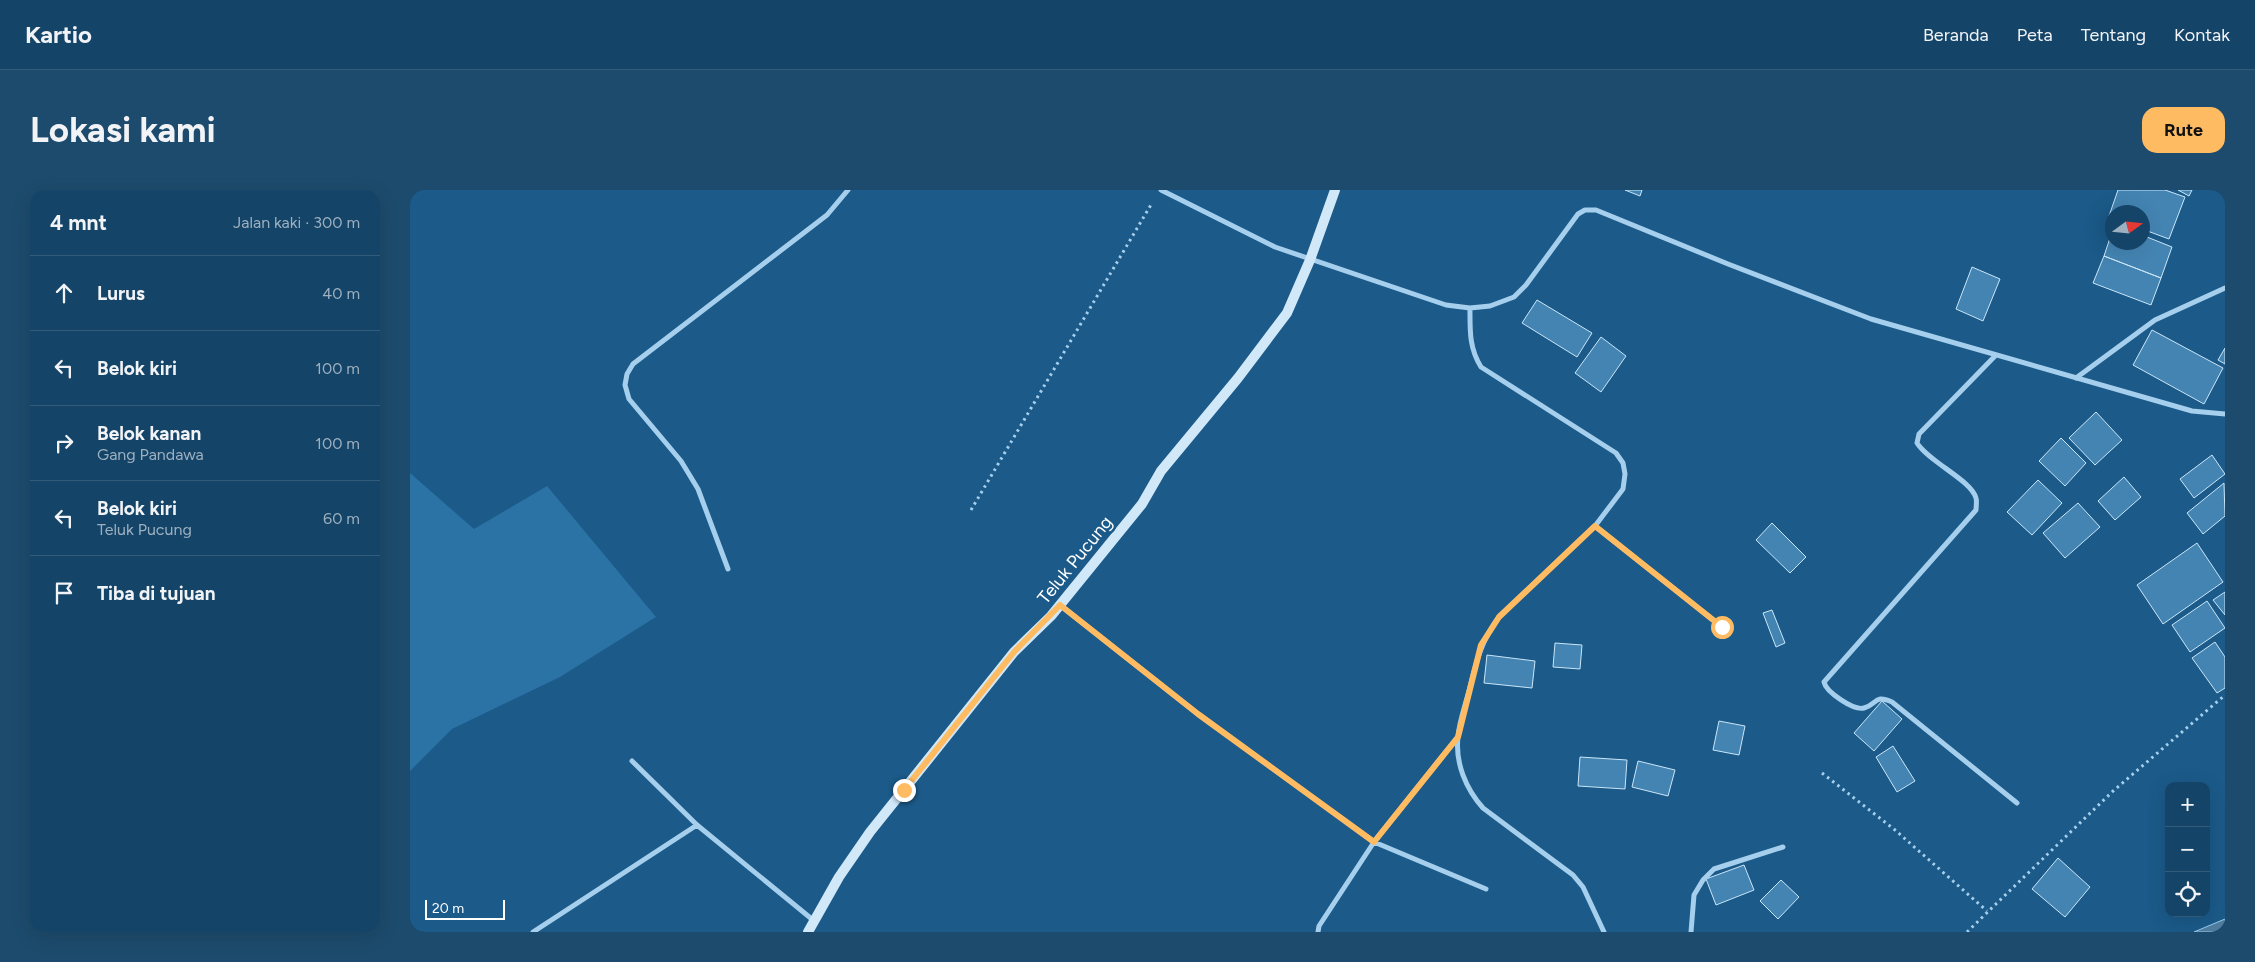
<!DOCTYPE html>
<html lang="id">
<meta charset="utf-8">
<style>
:root{--surface:#144467;--page:#1d4b6d;--text:#f1f3f6;--muted:#9db0c0;--line:#335c7b;--accent:#febb62}
body{margin:0;font-family:Figtree,sans-serif;background:var(--page);color:var(--text)}
.controls{position:absolute;right:15px;bottom:15px;display:grid;overflow:hidden;border-radius:10px;box-shadow:0 5px 20px #0002}
.controls button{width:45px;height:45px;display:grid;place-items:center;padding:0;border:0;border-bottom:1px solid var(--line);background:var(--surface);color:var(--text);font:25px sans-serif}
.compass{position:absolute;left:1695px;top:15px;width:45px;height:45px;border-radius:50%;background:var(--surface);box-shadow:0 5px 20px #0002;rotate:75deg}
.scale{position:absolute;left:15px;bottom:12px;width:80px;box-sizing:border-box;padding-left:5px;border:2px solid #fff;border-top:0;font-size:14px;line-height:18px;white-space:nowrap;color:#fff;-webkit-text-stroke:4px #1b5a89;paint-order:stroke}
.stop{position:absolute;width:15px;height:15px;margin:-11px;border:4px solid #febb62;border-radius:50%;background:#fff}
.stop.end{background:#febb62;border-color:#fff;box-shadow:0 1px 5px #0008}
.list{margin:0;padding:0;list-style:none}
h2{display:flex;justify-content:space-between;align-items:center;height:65px;margin:0;padding:0 20px;font-size:21px}
h2 small{font-size:16px;font-weight:400;color:var(--muted)}
.list li{display:grid;grid-template-columns:32px 1fr auto;gap:15px;align-items:center;box-sizing:border-box;height:75px;padding:0 20px;border-top:1px solid var(--line)}
.list b{display:block;font-size:19px;white-space:nowrap}
.list p{margin:0;font-size:16px;white-space:nowrap;color:var(--muted)}
.list em{font-size:16px;font-style:normal;color:var(--muted)}
.icon{flex:none;width:28px;height:28px;fill:none;stroke:currentColor;stroke-width:2;stroke-linecap:round;stroke-linejoin:round}
.map{position:relative;flex:none;width:1815px;height:742px;overflow:hidden;border-radius:15px}
header{display:flex;align-items:center;gap:30px;box-sizing:border-box;height:70px;padding:0 25px;background:var(--surface);border-bottom:1px solid var(--line)}
header strong{font-size:24px}
nav{display:flex;gap:28px;margin-inline-start:auto;font-size:18px}
.intro{display:flex;align-items:center;justify-content:space-between;box-sizing:border-box;height:120px;padding:0 30px}
h1{margin:0;font-size:35px}
.button{padding:12px 22px;border-radius:15px;background:var(--accent);color:#111;font-size:18px;font-weight:700}
main{display:flex;gap:30px;padding:0 30px}
aside{flex:1;background:var(--surface);border-radius:15px;box-shadow:0 5px 20px #0002}
.map>svg:first-child{display:block}
.green{fill:#2b73a5}
.water{fill:#507d9e;stroke:#98ccee}
.building{fill:#4484b2;stroke:#cae6f9}
.lines{fill:none;stroke-linecap:round;stroke-linejoin:round}
.path{stroke:#a5cfec;stroke-width:3;stroke-dasharray:2.5 4;stroke-linecap:butt}
.street{stroke:#a5cfec;stroke-width:5}
.secondary{stroke:#d1e8f9;stroke-width:10}
.route{stroke:#febb62;stroke-width:6}
.labels{text-anchor:middle;stroke-width:5;stroke-linejoin:round;paint-order:stroke}
.street-label{font-size:18px;fill:#fff;stroke:#1b5a89}
</style>
<header>
<strong>Kartio</strong>
<nav><a>Beranda</a><a>Peta</a><a>Tentang</a><a>Kontak</a></nav>
</header>
<div class="intro"><h1>Lokasi kami</h1><a class="button">Rute</a></div>
<main>
<aside>
<h2>4 mnt<small>Jalan kaki · 300 m</small></h2>
<ul class="list">
<li><svg class="icon" aria-label="ahead" viewBox="0 0 24 24"><path d="M12 20V5M6 11l6-6 6 6"/></svg><div><b>Lurus</b></div><em>40 m</em></li>
<li><svg class="icon" aria-label="left" viewBox="0 0 24 24"><path d="M17 20v-9H6M10 6l-5 5 5 5"/></svg><div><b>Belok kiri</b></div><em>100 m</em></li>
<li><svg class="icon" aria-label="right" viewBox="0 0 24 24"><path d="M7 20v-9h11M14 6l5 5-5 5"/></svg><div><b>Belok kanan</b><p>Gang Pandawa</p></div><em>100 m</em></li>
<li><svg class="icon" aria-label="left" viewBox="0 0 24 24"><path d="M17 20v-9H6M10 6l-5 5 5 5"/></svg><div><b>Belok kiri</b><p>Teluk Pucung</p></div><em>60 m</em></li>
<li><svg class="icon" aria-label="arrive" viewBox="0 0 24 24"><path d="M6 21V4h12l-3 4 3 4H6"/></svg><div><b>Tiba di tujuan</b></div></li>
</ul>
</aside>
<div class="map">
<svg width="1815" height="742" viewBox="0 0 1815 742">
<rect width="100%" height="100%" fill="#1b5a89"/>
<path class="green" d="M 0,283 L 64,339 L 137,296 L 246,427 L 150,487 L 42,539 L 0,581 Z"/>
<path class="water" d="M 1815,729 L 1815,742 L 1784,742 Z"/>
<path class="building" d="M 1215,0 L 1232,0 L 1230,6 Z
M 1708,0 L 1755,0 L 1775,7 L 1759,49 L 1732,39 L 1732,22 L 1702,22 L 1702,27 L 1699,26 Z
M 1768,0 L 1782,0 L 1779,6 Z
M 1702,42 L 1702,52 L 1732,52 L 1732,45 L 1762,57 L 1751,88 L 1694,66 Z
M 1694,66 L 1751,88 L 1741,115 L 1683,93 Z
M 1562,77 L 1590,89 L 1573,131 L 1546,119 Z
M 1127,110 L 1182,143 L 1167,167 L 1112,133 Z
M 1742,140 L 1813,178 L 1794,214 L 1723,175 Z
M 1191,147 L 1216,166 L 1191,202 L 1165,183 Z
M 1815,158 L 1815,174 L 1808,170 Z
M 1686,222 L 1712,250 L 1685,275 L 1659,248 Z
M 1651,248 L 1676,273 L 1655,296 L 1629,271 Z
M 1802,265 L 1815,284 L 1784,308 L 1770,289 Z
M 1714,287 L 1731,307 L 1705,330 L 1688,311 Z
M 1628,290 L 1652,313 L 1622,345 L 1597,322 Z
M 1814,293 L 1815,326 L 1793,344 L 1777,323 Z
M 1668,313 L 1690,337 L 1655,368 L 1633,343 Z
M 1362,333 L 1396,367 L 1380,383 L 1346,350 Z
M 1787,353 L 1813,392 L 1753,434 L 1727,395 Z
M 1815,402 L 1815,425 L 1803,410 Z
M 1797,411 L 1815,438 L 1780,462 L 1762,435 Z
M 1362,420 L 1375,453 L 1366,457 L 1353,423 Z
M 1805,452 L 1815,467 L 1815,498 L 1807,503 L 1782,468 Z
M 1145,453 L 1172,455 L 1170,479 L 1143,477 Z
M 1077,465 L 1125,471 L 1122,498 L 1074,493 Z
M 1472,511 L 1492,529 L 1464,561 L 1444,543 Z
M 1309,531 L 1335,536 L 1329,565 L 1303,560 Z
M 1483,556 L 1505,591 L 1487,602 L 1466,567 Z
M 1170,567 L 1217,570 L 1215,599 L 1168,596 Z
M 1228,571 L 1265,580 L 1258,606 L 1222,597 Z
M 1648,668 L 1680,697 L 1655,727 L 1622,699 Z
M 1334,675 L 1344,700 L 1306,715 L 1296,689 Z
M 1371,690 L 1389,707 L 1368,729 L 1350,711 Z"/>
<g class="lines">
<path class="path" d="M 561,320 L 742,13
M 1412,583 L 1485,640 L 1577,721
M 1557,742 L 1702,602 L 1815,505"/>
<path class="street" d="M 751,0 L 865,57 L 1036,115 L 1060,118 L 1080,116 L 1104,107 L 1116,95 L 1168,24 L 1175,20 L 1186,20 L 1318,74 L 1461,129 L 1782,221 L 1815,224
M 1060,118 C 1060,140 1059,158 1071,177 L 1206,263 L 1213,273 L 1215,284 L 1213,299 L 1185,336 L 1089,427 C 1071,451 1066,472 1059,501 C 1055,516 1049,532 1048,547 C 1045,573 1056,599 1073,618 L 1163,685 L 1173,697 L 1194,742
M 1586,165 L 1509,244 L 1507,253 C 1519,272 1561,290 1566,308 C 1567,311 1566,317 1566,320 L 1414,492 C 1416,502 1444,521 1454,518 C 1468,514 1464,504 1482,512 L 1607,613
M 1666,188 L 1745,130 L 1815,98
M 1185,336 L 1312,437
M 318,379 L 288,299 L 271,271 L 219,209 L 215,195 L 217,184 L 223,174 L 417,25 L 438,0
M 650,415 L 788,524 L 964,652 L 1076,699
M 222,571 L 287,635 L 403,730
M 123,742 L 287,635
M 908,742 L 909,736 L 964,652 L 1048,547
M 1281,742 L 1284,705 L 1293,690 L 1304,679 L 1373,657"/>
<path class="secondary" d="M 398,742 L 429,687 L 460,642 L 604,462 L 641,426 L 732,314 L 751,281 L 828,188 L 877,123 L 900,70 L 925,0"/>
</g>
<g class="lines">
<path class="route" d="M 494,600 L 604,462 L 650,415 L 788,524 L 964,652 L 1048,547 L 1071,455 L 1089,427 L 1185,336 L 1312,437"/>
</g>
<g class="labels">
<g class="street-label">
<text transform="translate(665 370) rotate(-51)" y="6">Teluk Pucung</text>
</g>
</g>
</svg>
<div class="controls">
<button>+</button>
<button>−</button>
<button><svg class="icon" aria-label="locate" viewBox="0 0 24 24"><circle cx="12" cy="12" r="6"/><path d="M12 2v4M12 18v4M2 12h4M18 12h4"/></svg></button>
</div>
<svg class="compass" viewBox="-18 -18 36 36"><path d="M0-13l5 13h-10z" fill="#e53935"/><path d="M0 13l5-13h-10z" fill="#9db0c0"/></svg>
<div class="scale">20 m</div>
<div class="stop" style="left:1312px;top:437px"></div>
<div class="stop end" style="left:494px;top:600px"></div>
</div>
</main>
